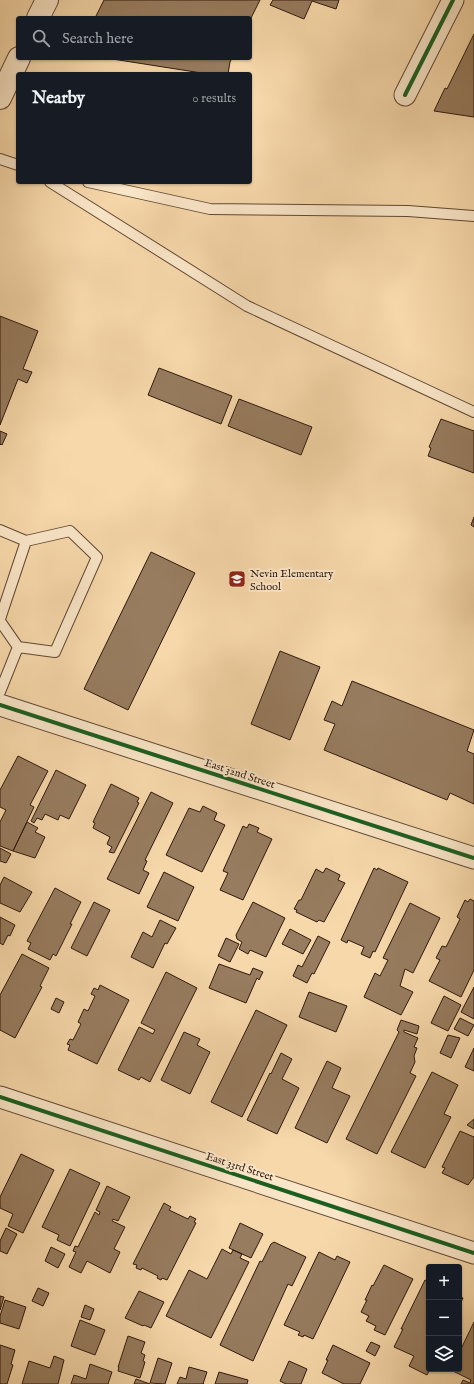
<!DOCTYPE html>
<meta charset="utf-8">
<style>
:root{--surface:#171b24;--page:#242831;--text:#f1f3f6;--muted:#9ea1a6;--line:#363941}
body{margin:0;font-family:"IM FELL English",serif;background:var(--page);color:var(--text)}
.controls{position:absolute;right:12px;bottom:12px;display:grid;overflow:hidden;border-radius:4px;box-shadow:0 1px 3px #0004}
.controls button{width:36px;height:36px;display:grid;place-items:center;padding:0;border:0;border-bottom:1px solid var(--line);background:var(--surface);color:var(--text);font:20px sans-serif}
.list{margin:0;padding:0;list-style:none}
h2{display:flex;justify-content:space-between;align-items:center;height:52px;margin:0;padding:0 16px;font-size:17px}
h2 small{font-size:13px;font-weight:400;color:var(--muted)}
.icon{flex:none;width:22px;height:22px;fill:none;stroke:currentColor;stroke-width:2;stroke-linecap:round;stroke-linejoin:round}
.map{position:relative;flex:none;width:474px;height:1384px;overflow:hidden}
.search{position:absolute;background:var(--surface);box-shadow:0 1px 3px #0004;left:16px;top:16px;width:236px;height:44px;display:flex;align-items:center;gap:10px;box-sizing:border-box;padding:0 14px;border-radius:4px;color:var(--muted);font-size:15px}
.panel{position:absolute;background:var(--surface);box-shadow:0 1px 3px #0004;left:16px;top:72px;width:236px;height:112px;border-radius:4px}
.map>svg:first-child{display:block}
.building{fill:#977c5f;stroke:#2e190d}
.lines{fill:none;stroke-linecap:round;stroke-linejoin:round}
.service-casing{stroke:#604934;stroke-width:12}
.minor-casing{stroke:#604934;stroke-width:23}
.tertiary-casing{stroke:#604934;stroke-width:24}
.service{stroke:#fae6c8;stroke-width:10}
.minor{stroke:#fae6c8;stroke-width:21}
.tertiary{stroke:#fae6c8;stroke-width:22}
.cycleway-casing{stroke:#fae6c8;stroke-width:6}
.cycleway{stroke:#1b5e20;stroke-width:4}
.labels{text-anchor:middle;stroke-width:4;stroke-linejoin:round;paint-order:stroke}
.poi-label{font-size:11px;fill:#2e190d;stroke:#fae6c8;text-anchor:start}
.street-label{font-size:11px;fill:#2e190d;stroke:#fae6c8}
</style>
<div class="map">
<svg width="474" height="1384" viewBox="0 0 474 1384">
<rect width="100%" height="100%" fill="#f7d8aa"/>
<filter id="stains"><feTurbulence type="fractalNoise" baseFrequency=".005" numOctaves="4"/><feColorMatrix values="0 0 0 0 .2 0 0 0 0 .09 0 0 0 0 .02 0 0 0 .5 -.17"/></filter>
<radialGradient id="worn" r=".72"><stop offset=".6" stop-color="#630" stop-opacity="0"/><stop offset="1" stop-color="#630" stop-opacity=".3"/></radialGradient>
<path class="building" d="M 104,0 L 260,0 L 250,20 L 250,18 L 95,18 Z
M 273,0 L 339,0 L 336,9 L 312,1 L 304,19 L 270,5 Z
M 474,34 L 474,117 L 434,111 L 445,88 L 447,89 Z
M 106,58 L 232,58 L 230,62 L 228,74 L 208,74 Z
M 0,316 L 38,331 L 23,369 L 32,372 L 27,383 L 18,379 L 0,425 Z
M 159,368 L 232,396 L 221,424 L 148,395 Z
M 239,399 L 312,427 L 301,455 L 228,426 Z
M 441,419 L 474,431 L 474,473 L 428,456 L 431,448 L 429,447 Z
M 0,431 L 7,434 L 2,445 L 1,444 L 0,445 Z
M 474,517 L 474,527 L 471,525 Z
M 151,552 L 195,573 L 128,710 L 84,689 Z
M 280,651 L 320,667 L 290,740 L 251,724 Z
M 352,681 L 474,730 L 467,751 L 474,754 L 474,804 L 450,793 L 447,800 L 324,750 L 335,724 L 324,720 L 332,701 L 342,706 Z
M 18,756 L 48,771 L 30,805 L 34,807 L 13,851 L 0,846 L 0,822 L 6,810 L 0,807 L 0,790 Z
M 56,770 L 86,785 L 69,819 L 60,815 L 58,820 L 45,814 L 42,820 L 37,818 L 34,823 L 31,821 Z
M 111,784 L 139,798 L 137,802 L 139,803 L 114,853 L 109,852 L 112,847 L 107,844 L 110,837 L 93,828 L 95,823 L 93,822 Z
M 151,792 L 173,803 L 145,860 L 147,861 L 143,870 L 149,873 L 139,894 L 107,879 Z
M 203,806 L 217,813 L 214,820 L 225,825 L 202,872 L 166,855 L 189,808 L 200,812 Z
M 27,822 L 38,828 L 35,832 L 45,837 L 35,858 L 13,851 Z
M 249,824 L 259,828 L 257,832 L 272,839 L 243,900 L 220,890 L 228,873 L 223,871 L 243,826 L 247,828 Z
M 0,848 L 11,854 L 6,863 L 0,861 Z
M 326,868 L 340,875 L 338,880 L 345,883 L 324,922 L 319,920 L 317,922 L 296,912 L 297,910 L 294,909 L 299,900 L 301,900 L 316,869 L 323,873 Z
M 374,868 L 377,870 L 378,868 L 408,882 L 375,952 L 373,951 L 370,958 L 361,954 L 364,947 L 348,940 L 347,943 L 341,940 Z
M 164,872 L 194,887 L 178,921 L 147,907 Z
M 4,877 L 32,892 L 20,912 L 0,903 L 0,885 Z
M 55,888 L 81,902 L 70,924 L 72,924 L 56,956 L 53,954 L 50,960 L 28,949 L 31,943 L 27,941 Z
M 470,899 L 474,901 L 474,970 L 461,997 L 429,981 L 440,960 L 436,958 L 442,946 L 446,947 L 460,919 L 457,917 L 465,900 L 468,902 Z
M 94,902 L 110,910 L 87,956 L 71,948 Z
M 253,902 L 285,918 L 266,957 L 250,950 L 248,954 L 239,949 L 242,942 L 237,939 L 236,935 Z
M 410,903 L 440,918 L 413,973 L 405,969 L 400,986 L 413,992 L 401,1015 L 364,997 L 375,973 L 380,976 L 388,960 L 383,958 Z
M 0,917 L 15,925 L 10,936 L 8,935 L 3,945 L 0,943 Z
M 160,920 L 176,928 L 167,944 L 165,943 L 153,968 L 131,957 L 143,932 L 152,937 Z
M 290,929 L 311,940 L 303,954 L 282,944 Z
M 318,936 L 330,942 L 314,974 L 312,973 L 307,983 L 293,976 L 298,965 L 302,967 Z
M 226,938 L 239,944 L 230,962 L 218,956 Z
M 22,954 L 49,968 L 40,986 L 42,987 L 15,1038 L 0,1030 L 0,995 Z
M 219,964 L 250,975 L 253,968 L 263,972 L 259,980 L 257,978 L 246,1003 L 209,988 Z
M 166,972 L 197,988 L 150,1082 L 141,1077 L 139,1080 L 118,1070 L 139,1027 L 153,1034 L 155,1030 L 141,1023 Z
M 100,985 L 129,1000 L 97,1064 L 68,1050 L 70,1045 L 67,1044 L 70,1039 L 73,1040 L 81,1024 L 78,1022 L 84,1009 L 88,1011 L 95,996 L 91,994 L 94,988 L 98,990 Z
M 474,987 L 474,1019 L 461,1012 Z
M 309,992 L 347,1006 L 336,1032 L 299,1017 Z
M 444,996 L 461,1005 L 448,1031 L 431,1023 Z
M 56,998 L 64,1002 L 59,1013 L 51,1009 Z
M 256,1010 L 287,1025 L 242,1117 L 211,1102 Z
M 460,1018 L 474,1025 L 468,1036 L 454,1029 Z
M 401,1020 L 419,1026 L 417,1034 L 404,1030 L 404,1032 L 418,1038 L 414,1047 L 417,1048 L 414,1056 L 415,1062 L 410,1073 L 416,1076 L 377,1154 L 346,1139 L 399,1032 L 397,1030 Z
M 184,1032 L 200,1039 L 197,1045 L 210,1052 L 190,1094 L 161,1080 Z
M 448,1035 L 460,1038 L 451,1058 L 440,1053 Z
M 474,1048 L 474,1071 L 465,1067 Z
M 281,1053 L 292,1059 L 282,1079 L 299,1088 L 277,1134 L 247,1120 L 270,1073 L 271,1074 Z
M 327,1061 L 341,1068 L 332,1088 L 350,1096 L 327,1143 L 295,1128 Z
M 432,1072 L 458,1085 L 444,1114 L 451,1117 L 425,1168 L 391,1152 Z
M 474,1119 L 474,1129 L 467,1125 Z
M 460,1131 L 474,1137 L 474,1177 L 468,1185 L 442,1173 L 445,1168 L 442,1167 Z
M 21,1154 L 54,1170 L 23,1233 L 8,1226 L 13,1214 L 0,1208 L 0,1197 Z
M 70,1169 L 100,1183 L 70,1246 L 57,1240 L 59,1235 L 42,1227 Z
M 107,1186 L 130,1197 L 118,1221 L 113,1219 L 112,1221 L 125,1227 L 114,1249 L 120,1252 L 110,1273 L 87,1261 L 81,1273 L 69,1267 L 76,1252 L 73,1251 L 75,1246 L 78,1247 L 95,1212 L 99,1215 L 100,1212 L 96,1210 Z
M 164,1203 L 171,1207 L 169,1210 L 188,1219 L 190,1216 L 196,1219 L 194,1222 L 196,1223 L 167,1280 L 162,1278 L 161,1280 L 157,1278 L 158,1276 L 142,1268 L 141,1270 L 136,1268 L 137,1265 L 133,1264 Z
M 240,1223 L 263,1234 L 251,1258 L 229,1248 Z
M 6,1228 L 17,1234 L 7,1254 L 0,1251 L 0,1241 Z
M 274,1242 L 306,1257 L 292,1286 L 288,1284 L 253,1361 L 220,1345 L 260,1261 L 262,1262 L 271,1244 Z
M 51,1247 L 65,1254 L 58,1268 L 45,1261 Z
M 222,1249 L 231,1254 L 233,1250 L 242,1254 L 240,1258 L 249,1262 L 211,1338 L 166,1316 L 189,1270 L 207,1279 Z
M 319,1252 L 335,1260 L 337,1256 L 350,1262 L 313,1339 L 304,1335 L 303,1337 L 298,1335 L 300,1332 L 284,1325 Z
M 384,1265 L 413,1279 L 385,1335 L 374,1330 L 376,1326 L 366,1321 L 369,1316 L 361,1312 L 367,1300 L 365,1300 L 372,1285 L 373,1286 Z
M 425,1280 L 429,1282 L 430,1369 L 427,1375 L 409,1366 L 414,1356 L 394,1347 L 403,1329 L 401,1329 Z
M 38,1288 L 49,1293 L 43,1306 L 32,1301 Z
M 139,1291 L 164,1302 L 151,1328 L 144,1325 L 143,1326 L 125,1318 Z
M 0,1296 L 4,1297 L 0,1310 Z
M 459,1296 L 463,1298 L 459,1307 Z
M 5,1300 L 26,1307 L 19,1329 L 0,1323 L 0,1316 Z
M 85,1305 L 94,1309 L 90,1320 L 81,1317 Z
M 80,1320 L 105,1330 L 95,1355 L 71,1346 Z
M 474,1322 L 474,1384 L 461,1384 L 463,1380 L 470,1383 L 471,1380 L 451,1370 L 459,1369 L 459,1353 Z
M 128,1336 L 145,1342 L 141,1353 L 145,1355 L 143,1361 L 145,1362 L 140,1378 L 118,1371 L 119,1367 L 118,1367 Z
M 371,1342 L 380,1346 L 375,1356 L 366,1351 Z
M 0,1345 L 15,1350 L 11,1364 L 13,1365 L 7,1384 L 0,1384 Z
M 333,1345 L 370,1363 L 360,1384 L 344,1384 L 322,1373 L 328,1360 L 326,1360 Z
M 54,1356 L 64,1360 L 58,1384 L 22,1384 L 29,1361 L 50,1368 Z
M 158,1358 L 172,1363 L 165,1384 L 150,1383 Z
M 289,1361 L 307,1369 L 301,1384 L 286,1384 L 280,1381 Z
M 90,1364 L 112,1372 L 108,1384 L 71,1384 L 74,1375 L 86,1379 Z
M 189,1367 L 207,1372 L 203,1384 L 204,1384 L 177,1384 L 180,1377 L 186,1379 Z
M 219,1372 L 248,1380 L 247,1384 L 215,1384 Z
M 136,1379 L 150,1384 L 134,1384 Z"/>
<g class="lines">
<g class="service-casing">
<path id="service" d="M 0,159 L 18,165
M 50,182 L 247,306 L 474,412
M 88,182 L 210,209 L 408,211 L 474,216
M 0,530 L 26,541 L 70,531 L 97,557 L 55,652 L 18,647 L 0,621
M 0,619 L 26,541
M 0,692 L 18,647"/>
</g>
<g class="minor-casing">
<path id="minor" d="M 405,95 L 453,0
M 0,705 L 474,858
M 0,1097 L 474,1253"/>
</g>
<g class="tertiary-casing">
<path id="tertiary" d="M 38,18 L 47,0
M 0,98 L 19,58"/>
</g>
<use href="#service" class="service"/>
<use href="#minor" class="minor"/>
<use href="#tertiary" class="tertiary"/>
<g class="cycleway-casing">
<path id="cycleway" d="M 405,95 L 453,0
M 0,705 L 474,858
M 0,1097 L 474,1253"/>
</g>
<use href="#cycleway" class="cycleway"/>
</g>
<defs>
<g id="school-square" transform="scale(0.9)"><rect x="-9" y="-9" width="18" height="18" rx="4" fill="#8f2418" stroke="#fae6c8"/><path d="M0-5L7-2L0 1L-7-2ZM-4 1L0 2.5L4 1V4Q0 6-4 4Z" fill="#fff"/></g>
</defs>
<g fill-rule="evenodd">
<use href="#school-square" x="237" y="579"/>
</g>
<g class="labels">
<g class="poi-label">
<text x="250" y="577">Nevin Elementary<tspan x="250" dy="13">School</tspan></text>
</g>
<g class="street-label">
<text transform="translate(240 773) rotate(18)" y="4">East 32nd Street</text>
<text transform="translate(240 1166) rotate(18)" y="4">East 33rd Street</text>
</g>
</g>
<rect width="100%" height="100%" filter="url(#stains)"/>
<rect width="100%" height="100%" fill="url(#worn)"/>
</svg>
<div class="controls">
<button>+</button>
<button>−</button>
<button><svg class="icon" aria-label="layers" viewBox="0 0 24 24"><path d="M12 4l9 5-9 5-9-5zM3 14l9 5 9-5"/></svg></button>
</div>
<div class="search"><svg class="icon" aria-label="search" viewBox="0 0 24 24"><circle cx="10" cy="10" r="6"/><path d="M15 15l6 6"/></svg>Search here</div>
<section class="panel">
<h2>Nearby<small>0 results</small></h2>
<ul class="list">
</ul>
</section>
</div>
